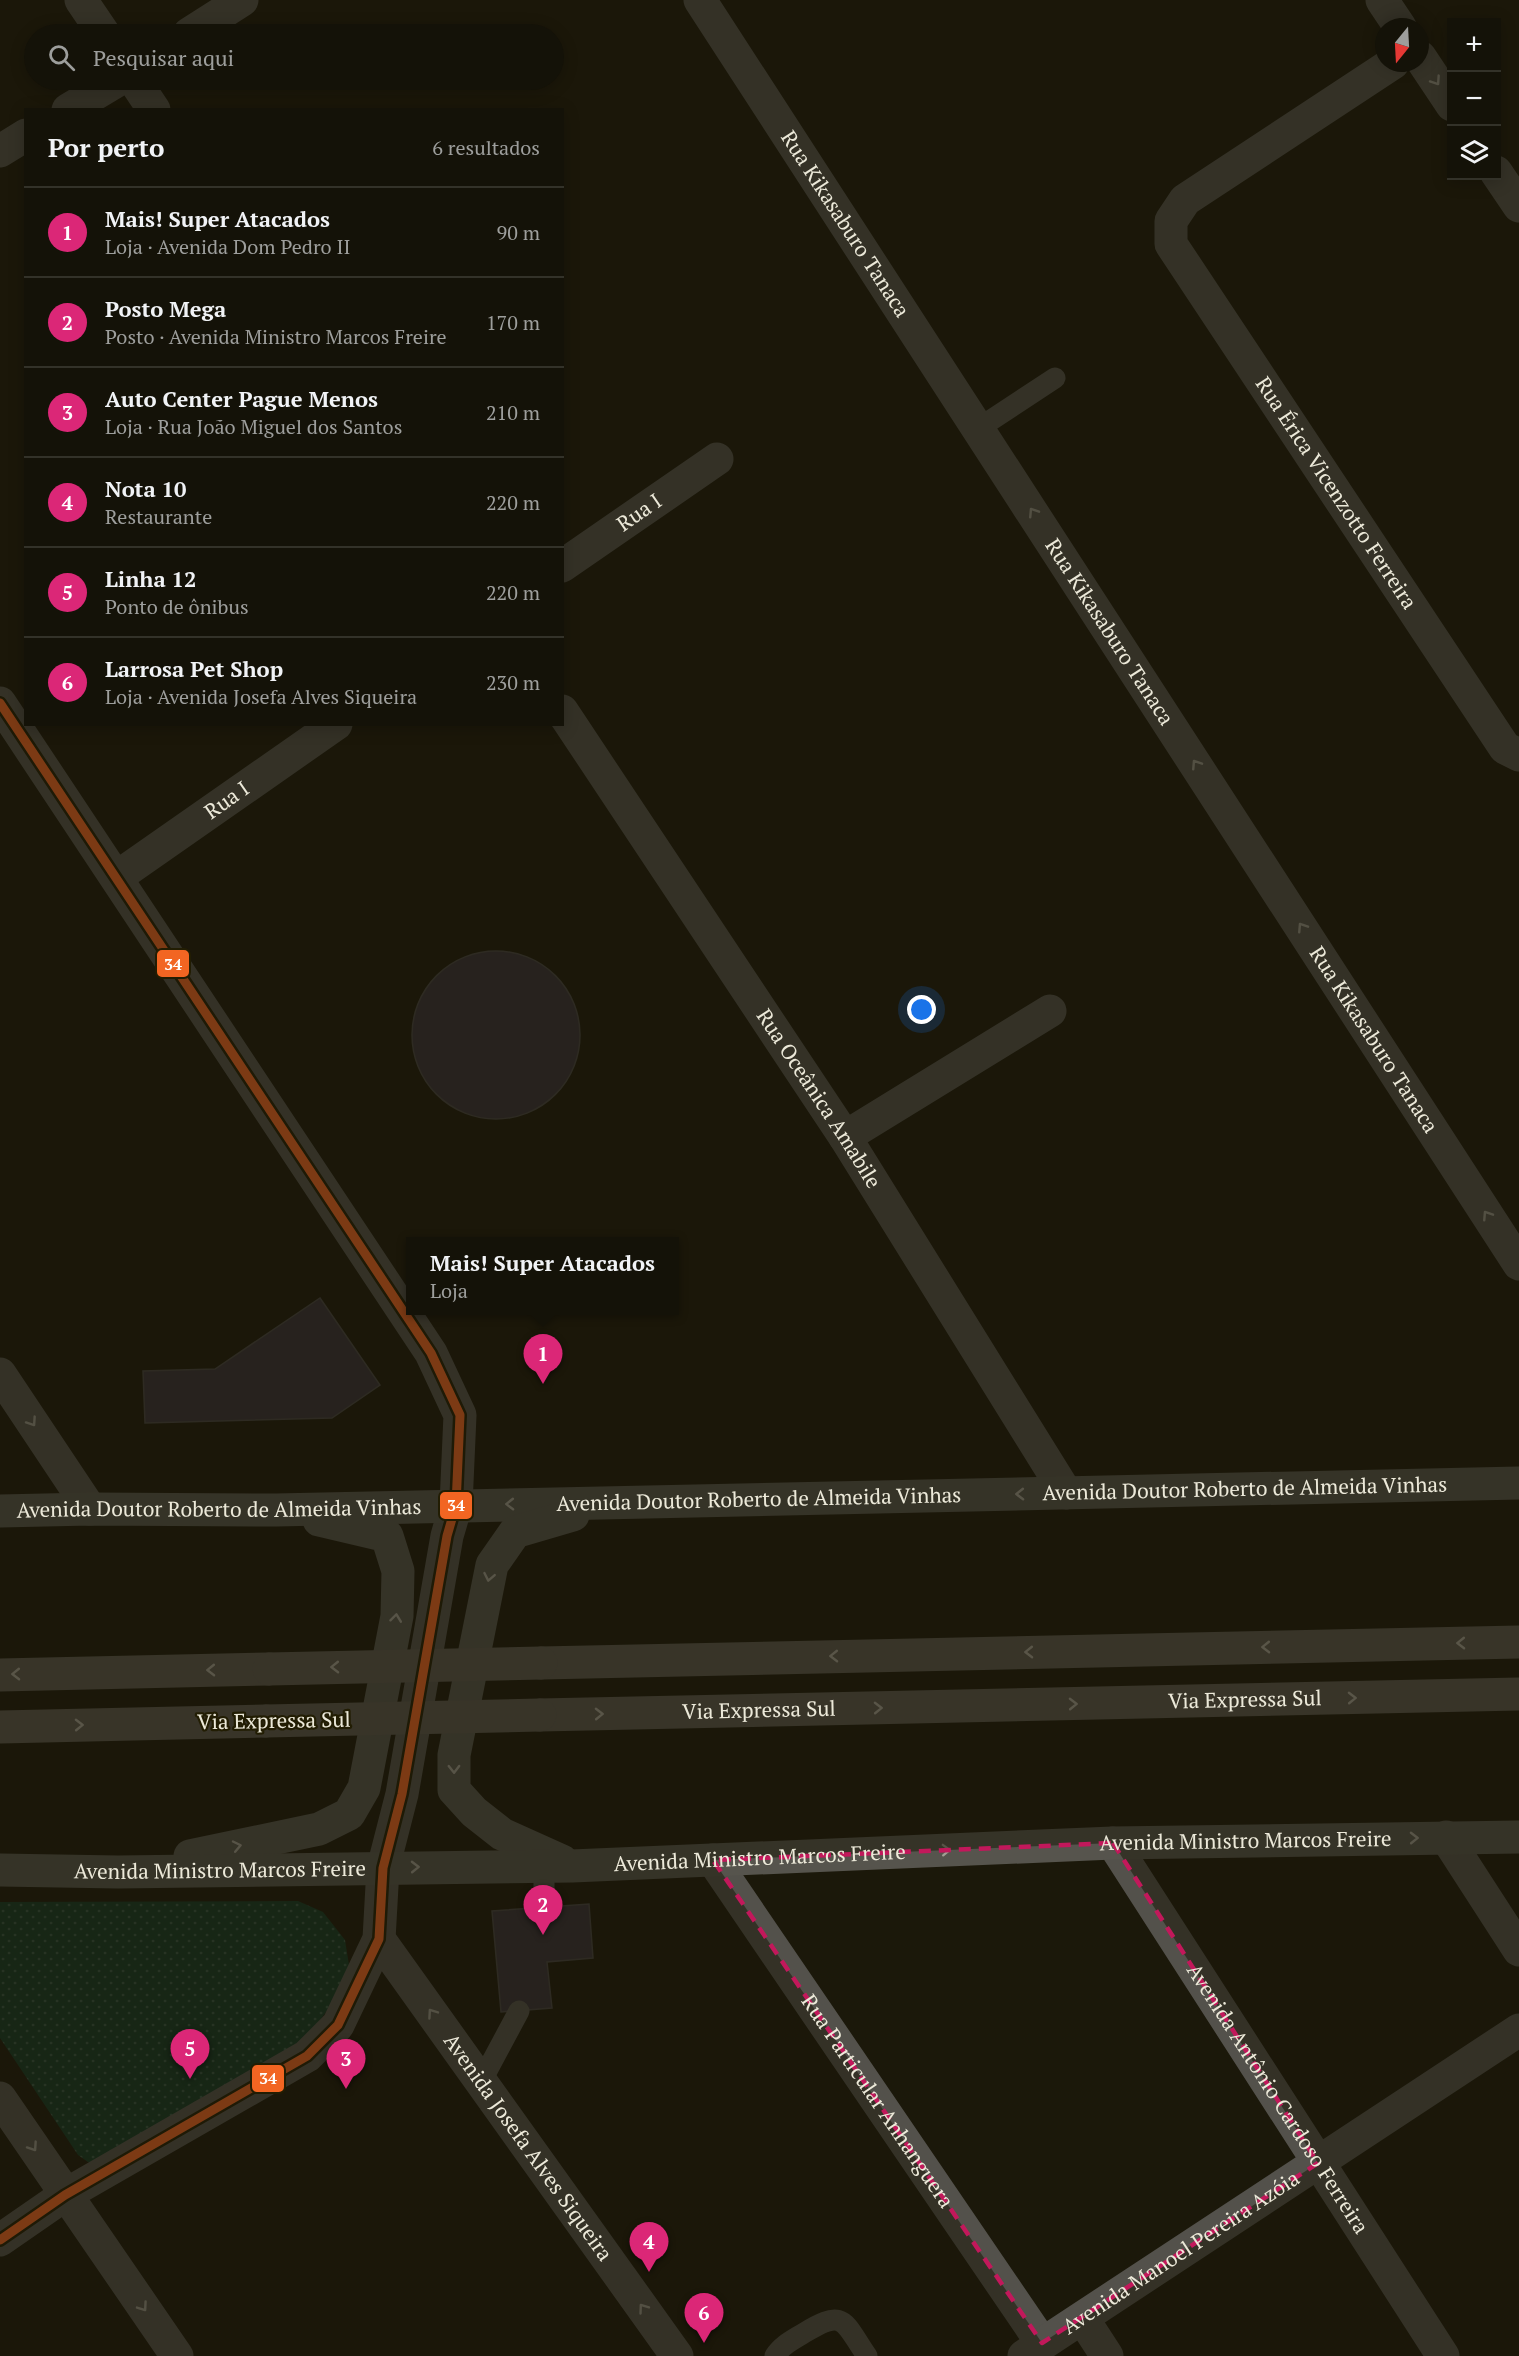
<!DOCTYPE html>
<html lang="pt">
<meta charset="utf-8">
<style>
:root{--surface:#141208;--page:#212016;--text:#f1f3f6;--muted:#9d9e9c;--line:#333229;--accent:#db2777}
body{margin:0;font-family:"PT Serif",serif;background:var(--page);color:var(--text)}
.controls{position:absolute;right:18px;top:18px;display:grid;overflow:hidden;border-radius:0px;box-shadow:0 3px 15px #0003}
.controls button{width:54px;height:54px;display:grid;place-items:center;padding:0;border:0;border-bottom:2px solid var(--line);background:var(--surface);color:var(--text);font:30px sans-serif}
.compass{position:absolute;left:1375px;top:18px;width:54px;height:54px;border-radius:50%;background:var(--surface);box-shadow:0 3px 15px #0003;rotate:198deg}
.you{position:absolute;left:922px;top:1010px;width:21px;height:21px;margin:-15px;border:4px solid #fff;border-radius:50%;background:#1a73e8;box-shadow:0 0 0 9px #1a73e833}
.badge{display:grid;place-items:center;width:39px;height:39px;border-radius:50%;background:var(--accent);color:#fff;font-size:20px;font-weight:700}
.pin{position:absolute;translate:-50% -50px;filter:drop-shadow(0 2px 3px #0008)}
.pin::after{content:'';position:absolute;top:32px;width:21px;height:18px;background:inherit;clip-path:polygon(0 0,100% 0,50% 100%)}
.popup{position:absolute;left:406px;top:1237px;width:273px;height:78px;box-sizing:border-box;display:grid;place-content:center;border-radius:0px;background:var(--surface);filter:drop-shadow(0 2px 4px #0005);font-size:20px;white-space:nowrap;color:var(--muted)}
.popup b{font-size:22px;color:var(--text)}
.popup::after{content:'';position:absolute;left:50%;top:100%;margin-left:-12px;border:12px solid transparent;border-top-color:var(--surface)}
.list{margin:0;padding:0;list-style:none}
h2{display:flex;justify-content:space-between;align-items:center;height:78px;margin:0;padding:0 24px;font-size:26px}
h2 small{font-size:20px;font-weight:400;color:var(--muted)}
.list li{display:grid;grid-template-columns:39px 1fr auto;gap:18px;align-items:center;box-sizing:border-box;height:90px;padding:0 24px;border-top:2px solid var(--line)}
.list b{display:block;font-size:22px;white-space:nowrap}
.list p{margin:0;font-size:20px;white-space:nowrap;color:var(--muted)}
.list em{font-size:20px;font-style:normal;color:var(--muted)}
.icon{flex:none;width:33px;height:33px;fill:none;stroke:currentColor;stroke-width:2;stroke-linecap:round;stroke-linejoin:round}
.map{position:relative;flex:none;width:1519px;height:2356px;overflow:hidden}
.search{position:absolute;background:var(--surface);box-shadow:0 3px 15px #0003;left:24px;top:24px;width:540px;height:66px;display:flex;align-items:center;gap:15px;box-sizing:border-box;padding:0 21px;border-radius:33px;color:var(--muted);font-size:22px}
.panel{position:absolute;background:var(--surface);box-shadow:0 3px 15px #0003;left:24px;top:108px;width:540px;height:618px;border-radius:0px}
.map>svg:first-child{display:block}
.park{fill:url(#park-dots)}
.building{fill:#363038;stroke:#454241;stroke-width:1.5}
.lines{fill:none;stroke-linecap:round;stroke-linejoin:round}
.service{stroke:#53514b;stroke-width:21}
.minor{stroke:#53514b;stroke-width:33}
.tertiary{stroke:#53514b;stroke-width:33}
.secondary{stroke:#56544d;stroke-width:33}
.motorway{stroke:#5b574f;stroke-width:33}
.motorway-bridge{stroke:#5b574f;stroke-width:33}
.bus-1-casing{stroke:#221d03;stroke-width:14}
.bus-1{stroke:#f26522;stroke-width:9}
.oneway{stroke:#98958b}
.oneway2{stroke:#a19e93}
.oneway3{stroke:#a4a094}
.marked{fill:none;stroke:#c2185b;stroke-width:4.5;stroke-dasharray:12 8;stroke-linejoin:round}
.labels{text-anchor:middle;stroke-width:4.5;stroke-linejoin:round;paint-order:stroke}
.street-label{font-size:21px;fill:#ece9d9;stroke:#221d03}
.line-badge{stroke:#221d03;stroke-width:2}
.badge-label{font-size:16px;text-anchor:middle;font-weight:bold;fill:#fff}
</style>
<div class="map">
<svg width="1519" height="2356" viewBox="0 0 1519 2356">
<defs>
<pattern id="park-dots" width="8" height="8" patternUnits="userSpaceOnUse" patternTransform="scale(1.5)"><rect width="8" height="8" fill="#133825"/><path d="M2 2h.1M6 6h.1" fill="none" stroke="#365544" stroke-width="1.8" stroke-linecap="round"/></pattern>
</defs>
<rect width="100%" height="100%" fill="#1b180a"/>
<path class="park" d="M 298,1901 L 323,1912 L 345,1940 L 349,1965 L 336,1998 L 318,2023 L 297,2048 L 105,2168 L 88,2162 L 78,2155 L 0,2038 L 0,1902 Z"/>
<path class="building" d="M412 1035a84 84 0 1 1 168 0a84 84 0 1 1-168 0Z
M 320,1298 L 380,1385 L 332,1418 L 145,1423 L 143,1371 L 215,1369 Z
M 589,1904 L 593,1958 L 547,1962 L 552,2008 L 501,2012 L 492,1911 Z"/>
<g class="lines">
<path class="service" d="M 979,428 L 1055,378
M 544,1907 L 544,1866
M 481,2082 L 519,2011
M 775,2356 C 782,2345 793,2340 804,2333 C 845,2308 843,2321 867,2356"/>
<g class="minor">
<path d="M 81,0 L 104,34"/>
<path id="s1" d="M 700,0 L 1519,1264"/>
<path d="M 1382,0 L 1400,27"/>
<path d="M 189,34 L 242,0"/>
<path d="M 1420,57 L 1452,105"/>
<path id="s2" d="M 1393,63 L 1185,200 L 1171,221 L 1171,244 L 1505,748 L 1519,755"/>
<path d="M 134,80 L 154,110"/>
<path d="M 68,110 L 118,80"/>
<path d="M 0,151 L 26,135"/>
<path d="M 1496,172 L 1519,206"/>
<path id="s3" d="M 562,566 L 717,459"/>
<path id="s4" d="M 562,711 L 845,1137 L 1066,1493"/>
<path id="s5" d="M 117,877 L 336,724"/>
<path d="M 845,1137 L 1050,1011"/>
<path d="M 1446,1837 L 1519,1950"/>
<path id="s6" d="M 1113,1843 L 1443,2356"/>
<path id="s7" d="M 713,1860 L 1042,2343"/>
<path id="s8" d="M 379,1939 L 677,2356"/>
<path d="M 0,2098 L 177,2356"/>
<path d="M 0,2240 L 65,2195 L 307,2056 L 338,2025 L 379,1939 L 383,1868"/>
<path d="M 1083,2319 L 1107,2356"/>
<path id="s9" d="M 1024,2356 L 1519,2030"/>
</g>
<path class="tertiary" d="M 0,703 L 431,1353 L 460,1415 L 456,1505 L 447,1536 L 402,1794 L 383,1868
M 0,1374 L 90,1509"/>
<g class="secondary">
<path id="s10" d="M 0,1511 L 90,1509 L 276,1510 L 1519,1483"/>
<path d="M 190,1856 L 319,1829 L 349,1814 L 364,1788 L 397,1616 L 398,1571 L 387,1536 L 319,1520"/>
<path d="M 562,1861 L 502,1834 L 474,1812 L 454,1790 L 454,1755 L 492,1565 L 515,1532 L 573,1515"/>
<path id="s11" d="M 0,1870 L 118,1872 L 572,1866 L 1113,1843 L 1519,1837"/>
</g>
<g class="motorway">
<path d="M 541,1663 L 1519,1642"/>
<path d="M 0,1675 L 269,1669"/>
<path id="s12" d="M 540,1715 L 1519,1694"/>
<path d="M 0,1727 L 266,1721"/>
</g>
<path class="motorway-bridge" d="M 269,1669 L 541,1663
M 266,1721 L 540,1715"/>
<g class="bus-1-casing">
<path id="bus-1" d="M 0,703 L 431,1353 L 460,1415 L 456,1505 L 447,1536 L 402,1794 L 383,1868 L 379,1939 L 338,2025 L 307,2056 L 65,2195 L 0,2240"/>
</g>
<use href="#bus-1" class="bus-1"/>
</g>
<defs><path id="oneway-chevron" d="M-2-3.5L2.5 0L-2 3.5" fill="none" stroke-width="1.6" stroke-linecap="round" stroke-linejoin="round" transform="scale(1.5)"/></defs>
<g class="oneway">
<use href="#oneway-chevron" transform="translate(1436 81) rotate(56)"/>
<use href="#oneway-chevron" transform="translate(1033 512) rotate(-123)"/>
<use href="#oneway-chevron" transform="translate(1196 764) rotate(-123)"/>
<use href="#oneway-chevron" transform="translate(1302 927) rotate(-123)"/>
<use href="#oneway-chevron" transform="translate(1487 1215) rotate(-123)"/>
<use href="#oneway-chevron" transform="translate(32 1422) rotate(56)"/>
<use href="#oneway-chevron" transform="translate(432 2013) rotate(-125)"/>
<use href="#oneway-chevron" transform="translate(33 2147) rotate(56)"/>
<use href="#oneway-chevron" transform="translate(143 2307) rotate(55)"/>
<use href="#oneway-chevron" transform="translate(643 2308) rotate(-126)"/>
</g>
<g class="oneway2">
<use href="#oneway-chevron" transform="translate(1020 1494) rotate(179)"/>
<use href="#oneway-chevron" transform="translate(510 1504) rotate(179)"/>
<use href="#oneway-chevron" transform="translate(489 1577) rotate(101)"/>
<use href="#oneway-chevron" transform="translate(396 1618) rotate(-83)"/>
<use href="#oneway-chevron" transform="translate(454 1769) rotate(89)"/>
<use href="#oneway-chevron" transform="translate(1414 1838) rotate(-1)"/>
<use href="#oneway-chevron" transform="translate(237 1846) rotate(-12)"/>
<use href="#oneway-chevron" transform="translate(946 1850) rotate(-2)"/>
<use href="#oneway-chevron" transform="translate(415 1867) rotate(-1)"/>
</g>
<g class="oneway3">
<use href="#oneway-chevron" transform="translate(1461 1643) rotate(179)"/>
<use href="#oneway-chevron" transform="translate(1266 1647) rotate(179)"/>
<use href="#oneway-chevron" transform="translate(1029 1652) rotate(179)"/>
<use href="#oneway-chevron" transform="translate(834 1656) rotate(179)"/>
<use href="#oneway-chevron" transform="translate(335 1667) rotate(179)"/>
<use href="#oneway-chevron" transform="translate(211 1670) rotate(179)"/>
<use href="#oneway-chevron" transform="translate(16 1674) rotate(179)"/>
<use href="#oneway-chevron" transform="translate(1352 1698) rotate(-1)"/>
<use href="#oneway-chevron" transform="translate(1073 1704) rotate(-1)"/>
<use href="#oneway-chevron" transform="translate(878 1708) rotate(-1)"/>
<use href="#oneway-chevron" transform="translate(599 1714) rotate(-1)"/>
<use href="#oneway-chevron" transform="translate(79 1725) rotate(-1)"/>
</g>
<path d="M0 0H1519V2356H0ZM 1113,1843 L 1318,2163 L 1042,2343 L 713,1860 Z" fill="#1b180a" fill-opacity=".55" fill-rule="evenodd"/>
<path class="marked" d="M 1113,1843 L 1318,2163 L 1042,2343 L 713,1860 Z"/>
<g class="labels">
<g class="street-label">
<text dy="7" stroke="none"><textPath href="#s1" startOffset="267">Rua Kikasaburo Tanaca</textPath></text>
<text dy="7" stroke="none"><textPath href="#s2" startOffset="596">Rua Érica Vicenzotto Ferreira</textPath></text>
<text dy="7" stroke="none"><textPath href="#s3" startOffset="94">Rua I</textPath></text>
<text dy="7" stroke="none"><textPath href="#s1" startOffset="753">Rua Kikasaburo Tanaca</textPath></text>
<text dy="7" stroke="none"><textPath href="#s5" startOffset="134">Rua I</textPath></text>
<text dy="7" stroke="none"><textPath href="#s1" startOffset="1239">Rua Kikasaburo Tanaca</textPath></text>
<text dy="7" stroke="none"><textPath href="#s4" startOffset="465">Rua Oceânica Amabile</textPath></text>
<text dy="7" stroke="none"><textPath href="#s10" startOffset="1245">Avenida Doutor Roberto de Almeida Vinhas</textPath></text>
<text dy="7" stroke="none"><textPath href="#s10" startOffset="759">Avenida Doutor Roberto de Almeida Vinhas</textPath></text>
<text dy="7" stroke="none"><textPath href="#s10" startOffset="219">Avenida Doutor Roberto de Almeida Vinhas</textPath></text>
<text dy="7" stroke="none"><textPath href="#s12" startOffset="705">Via Expressa Sul</textPath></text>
<text dy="7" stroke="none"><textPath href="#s12" startOffset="219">Via Expressa Sul</textPath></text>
<text transform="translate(274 1721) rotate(-1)" y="7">Via Expressa Sul</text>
<text dy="7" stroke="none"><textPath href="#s11" startOffset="1246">Avenida Ministro Marcos Freire</textPath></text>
<text dy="7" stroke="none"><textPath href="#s11" startOffset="760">Avenida Ministro Marcos Freire</textPath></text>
<text dy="7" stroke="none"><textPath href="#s11" startOffset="220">Avenida Ministro Marcos Freire</textPath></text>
<text dy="7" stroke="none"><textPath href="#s6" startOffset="304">Avenida Antônio Cardoso Ferreira</textPath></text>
<text dy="7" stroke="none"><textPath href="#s7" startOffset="292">Rua Particular Anhanguera</textPath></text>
<text dy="7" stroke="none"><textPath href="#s8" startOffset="256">Avenida Josefa Alves Siqueira</textPath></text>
<text dy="7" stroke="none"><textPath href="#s9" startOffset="188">Avenida Manoel Pereira Azóia</textPath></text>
</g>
</g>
<g class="line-badge">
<rect x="156" y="949" width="34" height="29" rx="6" fill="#f26522"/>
<rect x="439" y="1491" width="34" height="29" rx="6" fill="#f26522"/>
<rect x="251" y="2064" width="34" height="29" rx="6" fill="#f26522"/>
</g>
<g class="badge-label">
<text x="173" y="970">34</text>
<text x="456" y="1511">34</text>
<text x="268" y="2084">34</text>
</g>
</svg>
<div class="controls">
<button>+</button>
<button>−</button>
<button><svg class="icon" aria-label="layers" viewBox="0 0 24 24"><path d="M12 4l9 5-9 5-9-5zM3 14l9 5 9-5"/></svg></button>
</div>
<svg class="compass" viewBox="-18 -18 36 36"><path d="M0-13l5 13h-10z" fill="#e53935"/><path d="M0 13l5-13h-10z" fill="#9d9e9c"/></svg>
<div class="you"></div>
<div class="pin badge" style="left:543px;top:1384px">1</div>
<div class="popup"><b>Mais! Super Atacados</b>Loja</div>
<div class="pin badge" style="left:543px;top:1935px">2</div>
<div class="pin badge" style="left:346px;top:2089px">3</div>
<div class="pin badge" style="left:649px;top:2272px">4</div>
<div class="pin badge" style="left:190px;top:2079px">5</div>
<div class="pin badge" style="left:704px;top:2343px">6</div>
<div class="search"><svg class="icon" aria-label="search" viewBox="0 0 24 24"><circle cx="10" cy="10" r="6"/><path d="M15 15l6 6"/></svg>Pesquisar aqui</div>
<section class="panel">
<h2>Por perto<small>6 resultados</small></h2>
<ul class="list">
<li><span class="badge">1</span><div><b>Mais! Super Atacados</b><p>Loja · Avenida Dom Pedro II</p></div><em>90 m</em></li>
<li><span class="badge">2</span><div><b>Posto Mega</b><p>Posto · Avenida Ministro Marcos Freire</p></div><em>170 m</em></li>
<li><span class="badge">3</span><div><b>Auto Center Pague Menos</b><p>Loja · Rua João Miguel dos Santos</p></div><em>210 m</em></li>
<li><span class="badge">4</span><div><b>Nota 10</b><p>Restaurante</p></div><em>220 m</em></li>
<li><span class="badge">5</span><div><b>Linha 12</b><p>Ponto de ônibus</p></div><em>220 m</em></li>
<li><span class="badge">6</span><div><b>Larrosa Pet Shop</b><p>Loja · Avenida Josefa Alves Siqueira</p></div><em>230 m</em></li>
</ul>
</section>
</div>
